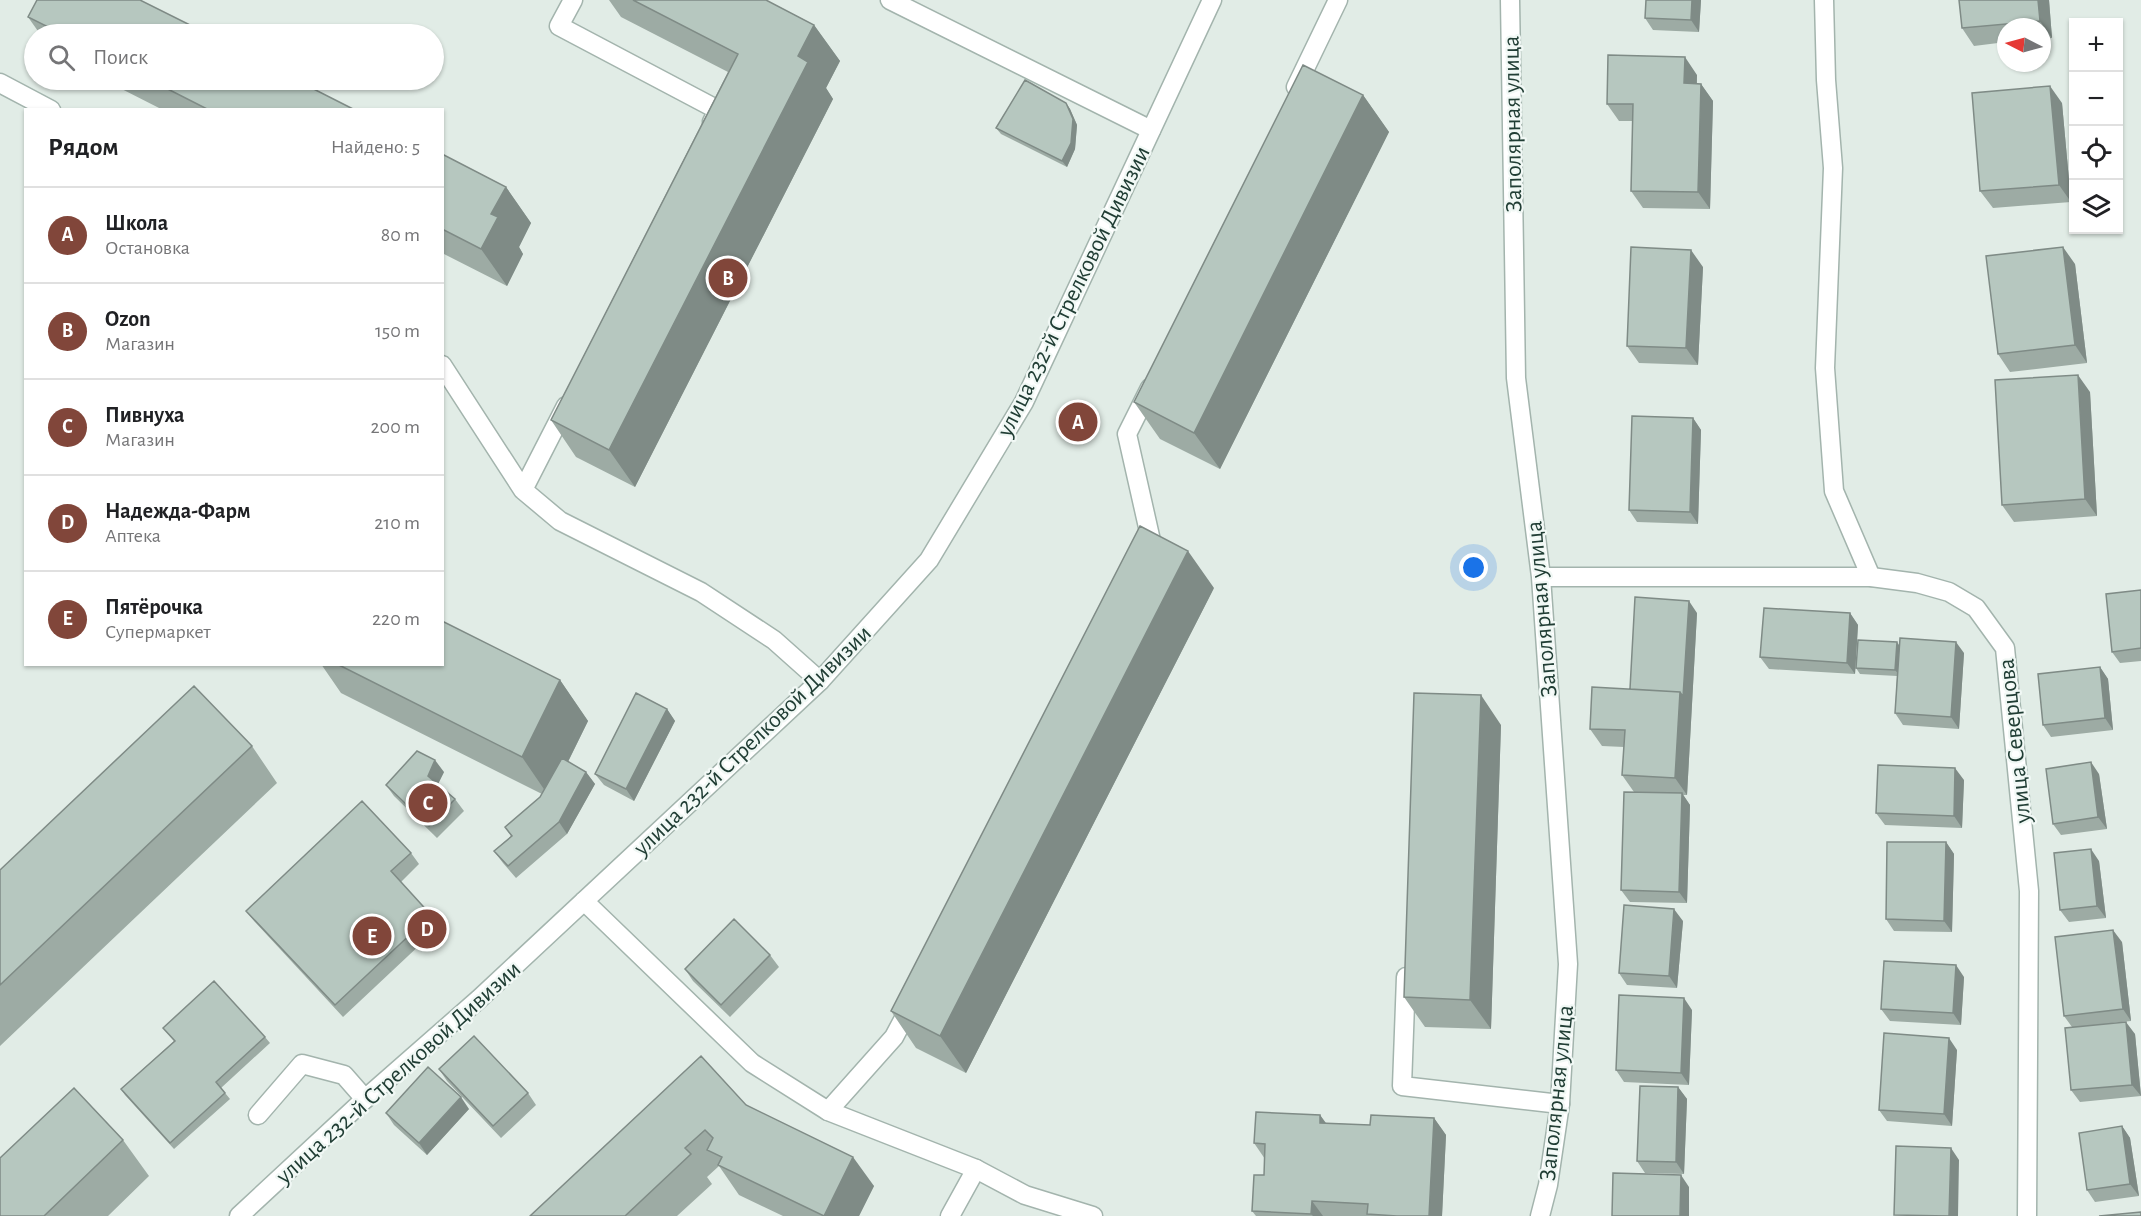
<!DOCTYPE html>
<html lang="ru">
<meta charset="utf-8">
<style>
:root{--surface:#fff;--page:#f2f2f2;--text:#202124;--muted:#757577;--line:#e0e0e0;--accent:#81463a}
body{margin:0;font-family:"Alegreya Sans",sans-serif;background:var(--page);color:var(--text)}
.controls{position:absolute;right:18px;top:18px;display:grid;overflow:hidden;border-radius:0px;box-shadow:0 2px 4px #0004}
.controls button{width:54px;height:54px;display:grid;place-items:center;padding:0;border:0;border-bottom:2px solid var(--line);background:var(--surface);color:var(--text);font:30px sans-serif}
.compass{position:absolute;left:1997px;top:18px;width:54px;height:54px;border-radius:50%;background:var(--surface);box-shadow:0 2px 4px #0004;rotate:276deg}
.you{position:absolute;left:1474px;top:568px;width:21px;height:21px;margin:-15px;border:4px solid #fff;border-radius:50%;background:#1a73e8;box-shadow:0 0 0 9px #1a73e833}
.badge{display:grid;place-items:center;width:39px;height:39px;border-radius:50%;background:var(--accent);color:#fff;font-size:20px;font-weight:700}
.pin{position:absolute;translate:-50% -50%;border:3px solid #fff;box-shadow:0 2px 6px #0006}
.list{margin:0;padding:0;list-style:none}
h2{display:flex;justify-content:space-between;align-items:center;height:78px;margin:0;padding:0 24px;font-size:26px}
h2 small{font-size:20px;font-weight:400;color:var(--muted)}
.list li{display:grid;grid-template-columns:39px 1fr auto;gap:18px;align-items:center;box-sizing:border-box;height:96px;padding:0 24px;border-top:2px solid var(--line)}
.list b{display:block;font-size:22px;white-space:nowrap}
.list p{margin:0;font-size:20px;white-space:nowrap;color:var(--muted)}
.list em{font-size:20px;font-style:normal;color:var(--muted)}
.icon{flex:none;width:33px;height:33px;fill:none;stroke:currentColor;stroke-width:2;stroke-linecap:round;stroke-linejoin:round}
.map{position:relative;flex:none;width:2141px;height:1216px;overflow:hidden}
.search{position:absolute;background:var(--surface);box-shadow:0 2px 4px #0004;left:24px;top:24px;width:420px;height:66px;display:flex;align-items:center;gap:15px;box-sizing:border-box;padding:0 21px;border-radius:33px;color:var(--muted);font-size:22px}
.panel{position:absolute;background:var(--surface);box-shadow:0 2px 4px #0004;left:24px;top:108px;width:420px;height:558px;border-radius:0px}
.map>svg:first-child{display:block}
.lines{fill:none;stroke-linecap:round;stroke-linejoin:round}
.service-casing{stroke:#a3b4ad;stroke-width:21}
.minor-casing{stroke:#a3b4ad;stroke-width:21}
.tertiary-casing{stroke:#a3b4ad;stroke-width:21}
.service{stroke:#fff;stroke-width:18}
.minor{stroke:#fff;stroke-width:18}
.tertiary{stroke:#fff;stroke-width:18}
.wall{fill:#9daba4}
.shaded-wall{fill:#7f8b86}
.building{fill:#b6c7bf;stroke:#7f8b86;stroke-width:1.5}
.labels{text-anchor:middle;stroke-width:4.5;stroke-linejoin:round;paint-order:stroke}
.street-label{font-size:24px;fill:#203d34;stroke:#f1f8f5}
</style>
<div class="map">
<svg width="2141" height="1216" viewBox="0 0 2141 1216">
<rect width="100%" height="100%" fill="#e1ece6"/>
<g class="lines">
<g class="service-casing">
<path id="service" d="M 573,0 L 559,26 L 718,110 L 712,122
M 890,0 L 1151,130
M 1824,0 L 1826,80 L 1833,168 L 1825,368 L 1834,491 L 1871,577
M 0,83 L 51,110
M 1296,87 L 1338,0
M 442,365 L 523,490 L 560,521 L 701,592 L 774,640 L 820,681
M 523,490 L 566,406
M 1148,552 L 1152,545 L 1127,434 L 1150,388
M 1406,977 L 1402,1086 L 1560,1104
M 828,1111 L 894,1037 L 911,1005
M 258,1115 L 302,1064 L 344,1075 L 365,1099
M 950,1216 L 976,1169"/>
</g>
<g class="minor-casing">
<path id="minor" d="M 1510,0 L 1516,378 L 1541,577 L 1568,964 L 1560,1104 L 1548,1185 L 1540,1216
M 1541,577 L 1871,577 L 1917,583 L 1949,592 L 1976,608 L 2005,648 L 2029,891 L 2027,1216
M 584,901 L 752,1063 L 828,1111 L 976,1169 L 1025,1195 L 1093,1216"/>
</g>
<g class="tertiary-casing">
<path id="tertiary" d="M 239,1216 L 365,1099 L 479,999 L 820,681 L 929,560 L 1024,402 L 1212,0"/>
</g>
<use href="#service" class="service"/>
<use href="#minor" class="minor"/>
<use href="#tertiary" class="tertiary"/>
</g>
<path class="wall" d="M 609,0 L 766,0 L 814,25 L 840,61 L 826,88 L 833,99 L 635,487 L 576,457 L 551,420 L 728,72 L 621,17 Z
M 1646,0 L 1701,0 L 1699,32 L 1653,30 L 1645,18 Z
M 1959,0 L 2049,0 L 2052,38 L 2042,39 L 2042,27 L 2006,27 L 2006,42 L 1974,46 L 1962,28 Z
M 28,17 L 208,34 L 40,34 Z
M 1697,75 L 1697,84 L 1701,84 L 1713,101 L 1710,209 L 1643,208 L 1631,191 L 1633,121 L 1619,121 L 1607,104 Z
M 104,80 L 296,80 L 355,110 L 163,110 Z
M 1363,95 L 1389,132 L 1220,469 L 1160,439 L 1134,402 Z
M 1066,103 L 1070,109 L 1077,125 L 1075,149 L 1067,167 L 1001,134 L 996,128 Z
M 2062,103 L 2071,202 L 1993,208 L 1980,191 Z
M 442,154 L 506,187 L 531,223 L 519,247 L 523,254 L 507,286 L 442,253 Z
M 2075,264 L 2087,363 L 2010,372 L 1998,354 Z
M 1703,267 L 1698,365 L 1639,363 L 1627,346 Z
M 2090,392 L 2097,516 L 2014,522 L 2002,505 Z
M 1693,418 L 1701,430 L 1698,524 L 1637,522 L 1629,510 Z
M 1214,588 L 966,1073 L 916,1048 L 891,1011 Z
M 2141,590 L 2141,661 L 2120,663 L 2112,652 Z
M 1697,613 L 1687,795 L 1683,795 L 1690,805 L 1687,903 L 1630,902 L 1621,890 L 1634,792 L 1622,775 L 1624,747 L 1602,746 L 1590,729 L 1630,689 Z
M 1850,613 L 1858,625 L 1855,674 L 1769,669 L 1760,657 Z
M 1900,646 L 1964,653 L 1959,729 L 1903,725 L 1895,713 L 1897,676 L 1860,674 L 1856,668 Z
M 321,664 L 442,664 L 560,680 L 588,721 L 568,762 L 586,772 L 595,784 L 567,834 L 516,878 L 503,863 L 494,851 L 511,836 L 505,827 L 540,797 L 542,794 L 341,693 Z
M 2100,667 L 2108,679 L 2113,730 L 2051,737 L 2043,725 Z
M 667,709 L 675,721 L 634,801 L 604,785 L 595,774 Z
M 1501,725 L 1491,1029 L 1425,1027 L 1404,997 Z
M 252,746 L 277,783 L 0,1046 L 0,870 Z
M 444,772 L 438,784 L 455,799 L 464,811 L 437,838 L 394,796 L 386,785 Z
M 2099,774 L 2107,829 L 2061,835 L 2053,824 Z
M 1964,780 L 1962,828 L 1885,825 L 1876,813 Z
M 1946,842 L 1954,854 L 1952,932 L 1894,931 L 1886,919 Z
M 411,853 L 419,864 L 401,882 L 431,915 L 440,926 L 343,1017 L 255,922 L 246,911 Z
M 2099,861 L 2106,918 L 2069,922 L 2060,910 Z
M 1683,921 L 1677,988 L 1627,985 L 1619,973 Z
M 2122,942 L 2131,1021 L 2112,1023 L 2135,1034 L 2141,1096 L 2080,1102 L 2071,1090 L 2072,1027 L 2064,1016 Z
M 770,955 L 779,967 L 730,1017 L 693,981 L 685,969 Z
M 1964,977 L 1961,1025 L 1890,1021 L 1881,1009 Z
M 1692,1010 L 1689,1085 L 1624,1082 L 1616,1070 Z
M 163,1028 L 265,1037 L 270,1043 L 221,1088 L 230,1099 L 174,1149 L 125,1095 L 121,1089 L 174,1041 Z
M 1957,1050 L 1952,1126 L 1887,1121 L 1879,1110 Z
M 439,1069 L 528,1093 L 536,1105 L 501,1138 L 447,1081 Z
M 1678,1087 L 1687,1099 L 1684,1174 L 1645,1173 L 1637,1161 Z
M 746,1105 L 874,1186 L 859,1216 L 783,1216 L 739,1195 L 719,1166 L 707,1177 L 712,1184 L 677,1216 L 530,1216 Z
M 469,1109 L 427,1155 L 394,1125 L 386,1113 Z
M 1320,1115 L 1326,1123 L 1370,1125 L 1434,1118 L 1446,1135 L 1442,1216 L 1256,1216 L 1252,1211 L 1264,1175 L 1265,1159 L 1254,1143 Z
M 2122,1126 L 2130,1138 L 2139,1196 L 2095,1202 L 2087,1190 Z
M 123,1140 L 149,1176 L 108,1216 L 0,1216 Z"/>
<path class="shaded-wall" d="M 1692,0 L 1701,0 L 1699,32 L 1691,20 Z
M 2038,0 L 2049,0 L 2052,38 L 2040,21 Z
M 814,25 L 840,61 L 826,88 L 833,99 L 635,487 L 609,450 L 798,56 Z
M 1685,57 L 1697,75 L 1696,101 L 1684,83 Z
M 1701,84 L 1713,101 L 1710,209 L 1698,192 Z
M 2050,86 L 2062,103 L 2071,202 L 2059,185 Z
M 1363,95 L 1389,132 L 1220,469 L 1194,433 Z
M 1066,103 L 1070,109 L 1077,125 L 1075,149 L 1067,167 L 1062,161 Z
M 506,187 L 531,223 L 519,247 L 523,254 L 507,286 L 481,249 L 491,214 Z
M 2063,247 L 2075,264 L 2087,363 L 2075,345 Z
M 1691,250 L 1703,267 L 1698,365 L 1686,348 Z
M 2078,375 L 2090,392 L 2097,516 L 2085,499 Z
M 1693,418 L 1701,430 L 1698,524 L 1690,512 Z
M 1188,551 L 1214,588 L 966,1073 L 940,1036 Z
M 1689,601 L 1697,613 L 1687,795 L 1675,778 L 1680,692 Z
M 1850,613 L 1858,625 L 1855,674 L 1847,663 Z
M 1897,642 L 1901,648 L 1900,676 L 1895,670 Z
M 1956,642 L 1964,653 L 1959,729 L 1951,717 Z
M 2100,667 L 2108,679 L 2113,730 L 2105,718 Z
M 560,680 L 588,721 L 550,798 L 522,757 Z
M 1481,695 L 1501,725 L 1491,1029 L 1470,1000 Z
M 667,709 L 675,721 L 634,801 L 626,789 Z
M 435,760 L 444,772 L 436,788 L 428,776 Z
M 2091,762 L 2099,774 L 2107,829 L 2098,817 Z
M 1955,768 L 1964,780 L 1962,828 L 1954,816 Z
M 586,772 L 595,784 L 567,834 L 559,822 Z
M 1682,793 L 1690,805 L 1687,903 L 1679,892 Z
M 1946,842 L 1954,854 L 1952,932 L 1944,921 Z
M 2091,849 L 2099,861 L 2106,918 L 2097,906 Z
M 1674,909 L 1683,921 L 1677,988 L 1669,976 Z
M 2113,930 L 2122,942 L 2131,1021 L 2123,1009 Z
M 1956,965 L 1964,977 L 1961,1025 L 1953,1013 Z
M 1684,998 L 1692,1010 L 1689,1085 L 1681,1073 Z
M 2126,1022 L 2135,1034 L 2141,1096 L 2132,1085 Z
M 1949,1038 L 1957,1050 L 1952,1126 L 1944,1114 Z
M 1678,1087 L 1687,1099 L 1684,1174 L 1676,1162 Z
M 461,1097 L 469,1109 L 427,1155 L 419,1143 Z
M 1320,1115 L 1332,1132 L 1320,1123 Z
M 1434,1118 L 1446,1135 L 1442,1216 L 1429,1216 Z
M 2122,1126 L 2130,1138 L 2139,1196 L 2130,1184 Z
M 1951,1148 L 1959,1160 L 1958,1216 L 1949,1216 Z
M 853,1157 L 874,1186 L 859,1216 L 824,1216 Z
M 1681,1175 L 1689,1187 L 1689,1216 L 1680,1216 Z
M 1312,1201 L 1323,1216 L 1313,1216 L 1311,1214 Z"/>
<path class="building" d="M 37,0 L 140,0 L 208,34 L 62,34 L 28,17 Z
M 633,0 L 766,0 L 814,25 L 798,56 L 808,62 L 609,450 L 551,420 L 738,54 Z
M 1646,0 L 1692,0 L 1691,20 L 1645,18 Z
M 1959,0 L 2038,0 L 2040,21 L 1962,28 Z
M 1608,55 L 1685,57 L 1684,83 L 1701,84 L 1698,192 L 1631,191 L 1633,104 L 1607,104 Z
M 1303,65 L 1363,95 L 1194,433 L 1134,402 Z
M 150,80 L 296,80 L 355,110 L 209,110 Z
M 1025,80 L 1066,103 L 1073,119 L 1071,143 L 1062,161 L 996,128 Z
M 2050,86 L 2059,185 L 1980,191 L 1972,93 Z
M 442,154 L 506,187 L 491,214 L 498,217 L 481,249 L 442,229 Z
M 1631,247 L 1691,250 L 1686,348 L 1627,346 Z
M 2063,247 L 2075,345 L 1998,354 L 1986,256 Z
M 2078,375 L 2085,499 L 2002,505 L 1995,380 Z
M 1632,416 L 1693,418 L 1690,512 L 1629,510 Z
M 1140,526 L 1188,551 L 940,1036 L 891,1011 Z
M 2141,590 L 2141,648 L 2112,652 L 2106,594 Z
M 1635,597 L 1689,601 L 1683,697 L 1680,692 L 1630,689 Z
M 1764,608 L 1850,613 L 1847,663 L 1760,657 Z
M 442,621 L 560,680 L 522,757 L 337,664 L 442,664 Z
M 1900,638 L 1956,642 L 1951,717 L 1895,713 Z
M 1858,640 L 1897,642 L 1895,670 L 1856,668 Z
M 2100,667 L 2105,718 L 2043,725 L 2038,674 Z
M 194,686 L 252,746 L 0,985 L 0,870 Z
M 1592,687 L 1680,692 L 1675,778 L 1622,775 L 1625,730 L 1590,729 Z
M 636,693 L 667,709 L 626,789 L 595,774 Z
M 1414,693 L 1481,695 L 1470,1000 L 1404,997 Z
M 417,751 L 435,760 L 428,776 L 455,799 L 429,826 L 386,785 Z
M 562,758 L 586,772 L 559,822 L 508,866 L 494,851 L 512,836 L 505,827 L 540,797 Z
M 2091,762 L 2098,817 L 2053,824 L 2046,769 Z
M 1878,765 L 1955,768 L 1954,816 L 1876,813 Z
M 1624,792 L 1682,793 L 1679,892 L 1621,890 Z
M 362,801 L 411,853 L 391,871 L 431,915 L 335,1005 L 246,911 Z
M 1887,842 L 1946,842 L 1944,921 L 1886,919 Z
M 2091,849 L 2097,906 L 2060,910 L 2054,853 Z
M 1624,905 L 1674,909 L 1669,976 L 1619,973 Z
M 734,919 L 770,955 L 721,1005 L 685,969 Z
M 2113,930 L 2123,1009 L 2064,1016 L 2055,937 Z
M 1884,961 L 1956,965 L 1953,1013 L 1881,1009 Z
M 214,981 L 265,1037 L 216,1082 L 225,1093 L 170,1143 L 121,1089 L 175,1041 L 163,1028 Z
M 1619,995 L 1684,998 L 1681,1073 L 1616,1070 Z
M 2126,1022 L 2132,1085 L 2071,1090 L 2065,1028 Z
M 1884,1033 L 1949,1038 L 1944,1114 L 1879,1110 Z
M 474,1036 L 528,1093 L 493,1126 L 439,1069 Z
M 701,1056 L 746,1105 L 853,1157 L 824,1216 L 718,1165 L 722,1157 L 707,1150 L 713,1138 L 705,1130 L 685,1148 L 691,1154 L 625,1216 L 530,1216 Z
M 428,1067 L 461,1097 L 419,1143 L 386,1113 Z
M 1640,1086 L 1678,1087 L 1676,1162 L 1637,1161 Z
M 74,1088 L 123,1140 L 44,1216 L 0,1216 L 0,1158 Z
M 1256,1112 L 1320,1115 L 1320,1123 L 1370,1125 L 1371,1115 L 1434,1118 L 1429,1216 L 1397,1216 L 1367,1214 L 1368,1204 L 1312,1201 L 1311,1214 L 1252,1211 L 1254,1175 L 1264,1175 L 1265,1144 L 1254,1143 Z
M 2122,1126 L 2130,1184 L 2087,1190 L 2079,1133 Z
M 1896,1146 L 1951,1148 L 1949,1216 L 1894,1215 Z
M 1613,1173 L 1681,1175 L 1680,1216 L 1612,1216 Z
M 2141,1212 L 2141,1216 L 2099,1216 Z"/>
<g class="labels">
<g class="street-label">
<text transform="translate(1512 124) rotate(-91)" y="8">Заполярная улица</text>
<text transform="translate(1073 291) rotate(-64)" y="8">улица 232-й Стрелковой Дивизии</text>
<text transform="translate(1541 609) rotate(-95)" y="8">Заполярная улица</text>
<text transform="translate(752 740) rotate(-44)" y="8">улица 232-й Стрелковой Дивизии</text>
<text transform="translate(2014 741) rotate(-96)" y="8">улица Северцова</text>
<text transform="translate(398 1072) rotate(-42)" y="8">улица 232-й Стрелковой Дивизии</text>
<text transform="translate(1556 1093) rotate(-84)" y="8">Заполярная улица</text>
</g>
</g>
</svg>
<div class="controls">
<button>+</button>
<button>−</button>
<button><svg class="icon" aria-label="locate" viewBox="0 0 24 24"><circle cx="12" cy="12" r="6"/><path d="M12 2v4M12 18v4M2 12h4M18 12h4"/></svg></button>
<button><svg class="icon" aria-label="layers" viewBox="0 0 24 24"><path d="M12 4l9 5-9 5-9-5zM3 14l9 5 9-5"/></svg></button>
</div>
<svg class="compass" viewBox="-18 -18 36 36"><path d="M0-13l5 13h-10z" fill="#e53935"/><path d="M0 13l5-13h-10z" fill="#757577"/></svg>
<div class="you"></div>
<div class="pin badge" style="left:1078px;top:422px">A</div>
<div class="pin badge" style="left:728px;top:278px">B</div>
<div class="pin badge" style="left:428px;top:803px">C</div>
<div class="pin badge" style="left:427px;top:929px">D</div>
<div class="pin badge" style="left:372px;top:936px">E</div>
<div class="search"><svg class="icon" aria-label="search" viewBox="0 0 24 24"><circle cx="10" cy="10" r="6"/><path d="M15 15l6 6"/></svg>Поиск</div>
<section class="panel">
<h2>Рядом<small>Найдено: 5</small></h2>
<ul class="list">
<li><span class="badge">A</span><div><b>Школа</b><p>Остановка</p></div><em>80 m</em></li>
<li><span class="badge">B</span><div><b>Ozon</b><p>Магазин</p></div><em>150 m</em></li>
<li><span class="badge">C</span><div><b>Пивнуха</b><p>Магазин</p></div><em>200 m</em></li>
<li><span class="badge">D</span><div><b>Надежда-Фарм</b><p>Аптека</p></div><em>210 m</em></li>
<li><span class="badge">E</span><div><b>Пятёрочка</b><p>Супермаркет</p></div><em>220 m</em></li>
</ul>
</section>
</div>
